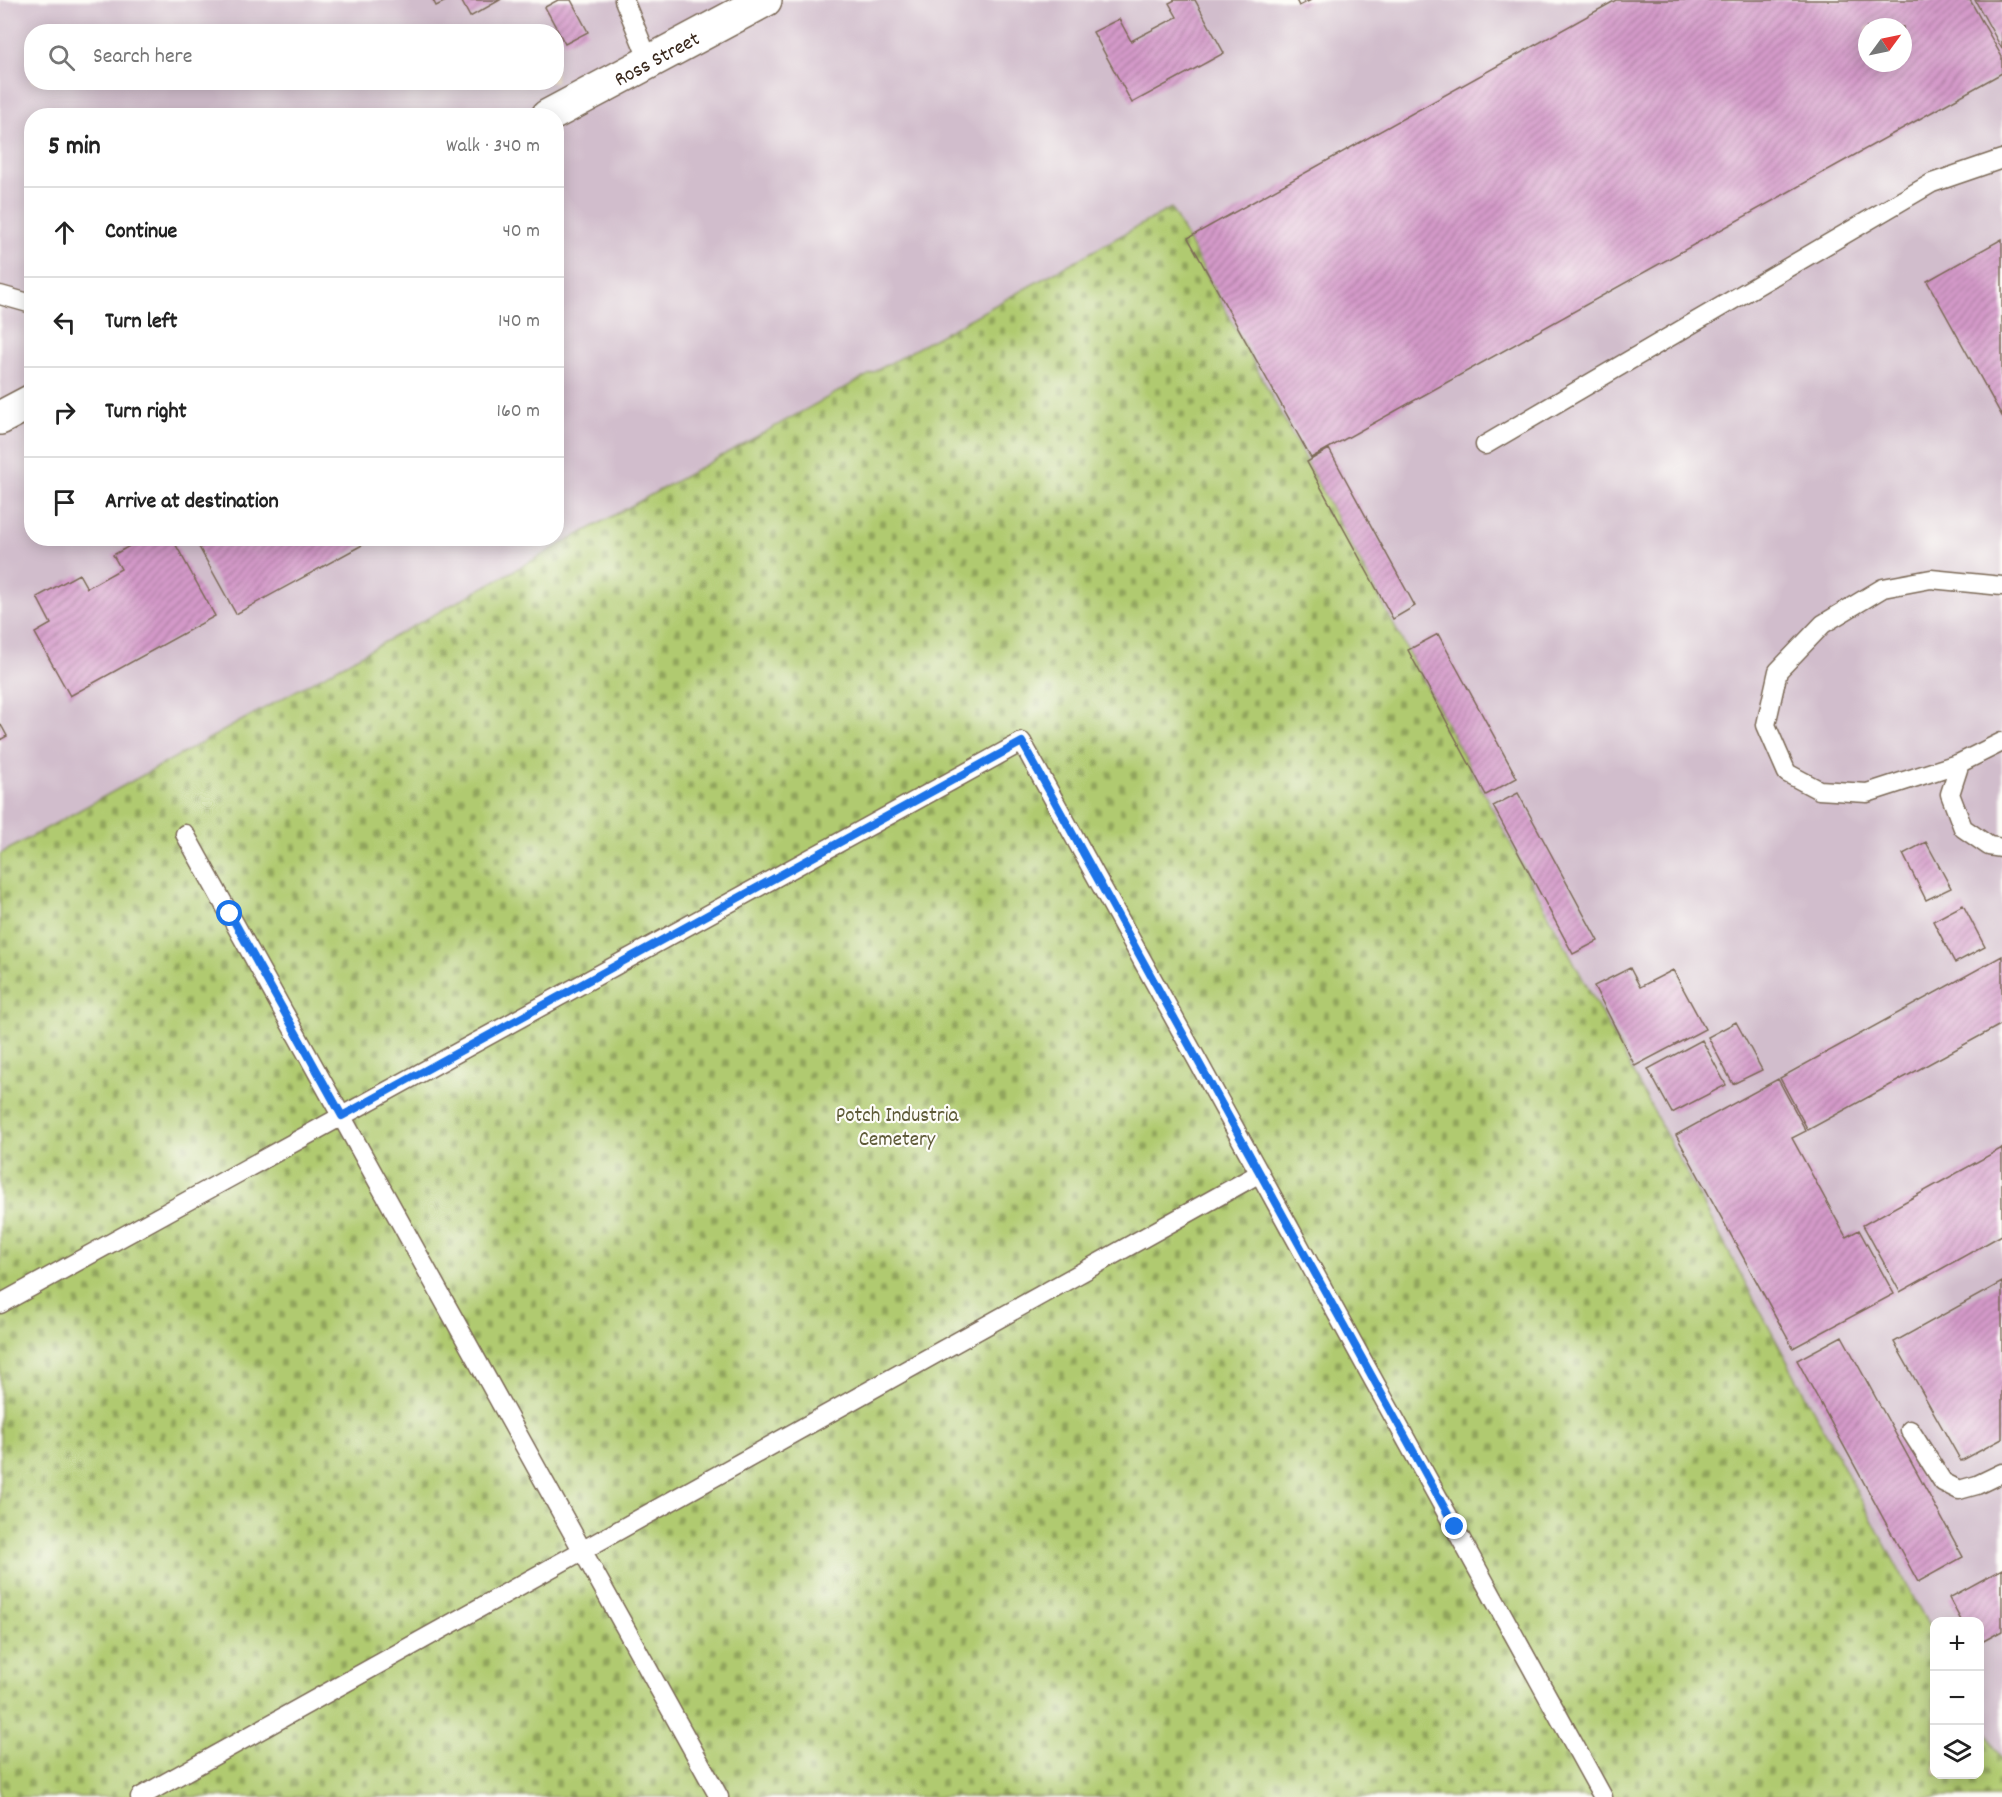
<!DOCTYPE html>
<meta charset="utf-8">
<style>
:root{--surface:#fff;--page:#f2f2f2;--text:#222;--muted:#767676;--line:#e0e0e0}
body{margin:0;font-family:Dekko,sans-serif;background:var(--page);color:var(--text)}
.controls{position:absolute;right:18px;bottom:18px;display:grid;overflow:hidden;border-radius:12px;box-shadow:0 3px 15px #0003}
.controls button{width:54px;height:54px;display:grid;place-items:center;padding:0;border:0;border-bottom:2px solid var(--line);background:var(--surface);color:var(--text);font:30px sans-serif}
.compass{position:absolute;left:1858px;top:18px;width:54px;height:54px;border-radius:50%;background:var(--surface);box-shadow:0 3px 15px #0003;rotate:57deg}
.stop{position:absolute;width:18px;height:18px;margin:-14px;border:4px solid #1a73e8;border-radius:50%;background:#fff}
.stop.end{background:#1a73e8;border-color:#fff;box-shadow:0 2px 6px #0008}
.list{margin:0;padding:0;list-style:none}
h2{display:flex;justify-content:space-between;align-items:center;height:78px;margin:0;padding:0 24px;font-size:26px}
h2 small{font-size:20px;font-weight:400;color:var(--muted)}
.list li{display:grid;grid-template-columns:39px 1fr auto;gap:18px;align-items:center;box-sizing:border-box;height:90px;padding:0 24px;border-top:2px solid var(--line)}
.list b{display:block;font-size:22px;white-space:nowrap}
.list em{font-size:20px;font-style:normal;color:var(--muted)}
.icon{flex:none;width:33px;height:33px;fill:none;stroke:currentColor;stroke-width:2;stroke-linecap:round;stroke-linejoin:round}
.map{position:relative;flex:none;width:2002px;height:1797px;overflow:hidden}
.search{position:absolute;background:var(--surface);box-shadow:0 3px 15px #0003;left:24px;top:24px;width:540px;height:66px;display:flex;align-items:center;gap:15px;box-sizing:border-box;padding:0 21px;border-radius:24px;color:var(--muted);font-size:22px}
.panel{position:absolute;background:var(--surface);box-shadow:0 3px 15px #0003;left:24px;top:108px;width:540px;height:438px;border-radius:24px}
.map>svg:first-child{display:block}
.industrial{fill:#d1bdcc;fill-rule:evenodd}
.cemetery{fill:url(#cemetery-stones);stroke:#767a47;stroke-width:1.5}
.building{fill:url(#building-hatch);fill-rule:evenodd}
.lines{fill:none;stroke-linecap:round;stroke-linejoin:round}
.service-casing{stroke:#7b6957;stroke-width:21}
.tertiary-casing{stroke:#7b6957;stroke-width:36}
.service{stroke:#fff;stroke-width:18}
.tertiary{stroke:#fff;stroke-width:33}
.route{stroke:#1a73e8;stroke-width:8}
.labels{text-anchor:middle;stroke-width:4.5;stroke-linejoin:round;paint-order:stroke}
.street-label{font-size:21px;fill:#3b2a1e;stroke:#fdfcf7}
.park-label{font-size:21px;fill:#5e5a37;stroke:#fdfcf7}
</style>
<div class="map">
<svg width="2002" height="1797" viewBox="0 0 2002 1797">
<defs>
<pattern id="cemetery-stones" width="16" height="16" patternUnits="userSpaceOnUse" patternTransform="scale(1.5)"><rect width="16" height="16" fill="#b0ca70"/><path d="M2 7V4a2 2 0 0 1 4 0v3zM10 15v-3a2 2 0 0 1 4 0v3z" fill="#90a45b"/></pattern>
<pattern id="building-hatch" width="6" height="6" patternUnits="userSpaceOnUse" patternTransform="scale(1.5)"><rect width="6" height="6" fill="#d49ac9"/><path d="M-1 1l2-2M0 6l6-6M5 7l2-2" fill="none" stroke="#ad7ea3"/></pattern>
</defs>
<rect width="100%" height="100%" fill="#fdfcf7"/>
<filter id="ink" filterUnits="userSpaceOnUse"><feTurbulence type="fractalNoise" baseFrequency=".0167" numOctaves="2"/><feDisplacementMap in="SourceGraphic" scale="12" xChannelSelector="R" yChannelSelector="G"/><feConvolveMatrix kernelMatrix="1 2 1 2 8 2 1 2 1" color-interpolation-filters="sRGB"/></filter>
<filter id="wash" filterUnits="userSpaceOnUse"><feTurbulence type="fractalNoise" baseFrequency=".008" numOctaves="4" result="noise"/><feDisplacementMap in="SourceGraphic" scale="24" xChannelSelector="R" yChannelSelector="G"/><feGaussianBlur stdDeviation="1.35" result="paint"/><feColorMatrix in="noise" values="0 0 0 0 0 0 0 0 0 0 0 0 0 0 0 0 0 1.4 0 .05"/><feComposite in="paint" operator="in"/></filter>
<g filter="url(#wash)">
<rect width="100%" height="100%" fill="#f3dfc2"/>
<path class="industrial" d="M 0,0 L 2002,0 L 2002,1797 L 0,1797 ZM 1867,27 L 1903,27 L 1903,63 L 1867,63 ZM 32,32 L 556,32 L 556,82 L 32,82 ZM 32,116 L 556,116 L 556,538 L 32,538 ZM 1934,1622 L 1980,1622 L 1980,1774 L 1934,1774 Z"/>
<path class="cemetery" d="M 1171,208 L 1934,1636 L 1934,1774 L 1980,1774 L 1980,1720 L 2002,1762 L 2002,1797 L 0,1797 L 0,854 Z"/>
<g id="blocks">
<path class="building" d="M 433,0 L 448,0 L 436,6 Z
M 461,0 L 500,0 L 470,17 Z
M 558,0 L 571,0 L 588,32 L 565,44 L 545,7 Z
M 1175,0 L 1195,0 L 1224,53 L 1132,103 L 1093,32 L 1119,19 L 1131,41 L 1177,17 L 1169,3 Z
M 1296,0 L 1311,0 L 1299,6 Z
M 1616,0 L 1970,0 L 2002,57 L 2002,73 L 1311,458 L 1188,238 ZM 1867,27 L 1903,27 L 1903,63 L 1867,63 Z
M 1975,0 L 2002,0 L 2002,49 Z
M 2002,239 L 2002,416 L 1927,281 Z
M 1329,449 L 1415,606 L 1393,619 L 1307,462 Z
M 135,538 L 172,538 L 215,616 L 70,696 L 35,633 L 51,624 L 37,597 L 79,574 L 87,588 L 121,569 L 113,555 L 137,542 Z
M 194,538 L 375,538 L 236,614 Z
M 1438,634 L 1517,778 L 1486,795 L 1408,650 Z
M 0,723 L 7,736 L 0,740 Z
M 1518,793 L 1598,941 L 1573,954 L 1493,806 Z
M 1926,842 L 1951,888 L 1926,900 L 1903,854 Z
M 1963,905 L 1985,947 L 1955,963 L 1933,921 Z
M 2002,956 L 2002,1024 L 1808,1130 L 1780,1078 Z
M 1630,968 L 1640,987 L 1673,970 L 1705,1029 L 1635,1066 L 1594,986 Z
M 1736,1022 L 1762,1070 L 1733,1084 L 1708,1037 Z
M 1702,1040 L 1726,1085 L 1672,1113 L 1648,1069 Z
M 1778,1079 L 1806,1131 L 1792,1138 L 1846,1237 L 1859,1230 L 1894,1294 L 1793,1348 L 1676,1135 Z
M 2002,1148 L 2002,1235 L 1900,1292 L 1863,1225 Z
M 2002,1282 L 2002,1439 L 1961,1461 L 1894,1342 Z
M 1842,1336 L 1963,1557 L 1918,1582 L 1797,1360 Z
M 2002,1569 L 2002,1631 L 1980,1643 L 1980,1622 L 1962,1622 L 1949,1598 Z"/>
</g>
</g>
<g filter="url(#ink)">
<use href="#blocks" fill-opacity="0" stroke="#7b6957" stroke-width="1.5"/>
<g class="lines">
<g class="service-casing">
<path id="service" d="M 624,0 L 649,61
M 0,295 L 32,304
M 1485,445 L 1932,183 L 2002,159
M 2002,586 L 1931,579 L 1883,588 L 1823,624 L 1778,671 L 1766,725 L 1787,773 L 1819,790 L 1867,793 L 1960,763 L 2002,742
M 1960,763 L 1950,794 L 1963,828 L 1989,846 L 2002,848
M 185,834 L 719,1797
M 0,1304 L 1022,742 L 1603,1797
M 1910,1430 L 1943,1482 L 1959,1490 L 1977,1485 L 2002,1473
M 140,1797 L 1260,1173"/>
</g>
<g class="tertiary-casing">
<g id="tertiary">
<path id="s1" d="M 548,116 L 765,0"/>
<path d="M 0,418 L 32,401"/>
</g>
</g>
<use href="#service" class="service"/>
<use href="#tertiary" class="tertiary"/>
</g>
</g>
<g class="lines" filter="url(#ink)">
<path class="route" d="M 230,914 L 342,1116 L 1022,742 L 1455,1527"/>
</g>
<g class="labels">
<g class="street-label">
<text dy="7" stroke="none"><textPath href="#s1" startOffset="123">Ross Street</textPath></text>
</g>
<g class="park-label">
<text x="897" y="1121">Potch Industria<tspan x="897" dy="24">Cemetery</tspan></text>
</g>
</g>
</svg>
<div class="controls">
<button>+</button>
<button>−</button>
<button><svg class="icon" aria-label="layers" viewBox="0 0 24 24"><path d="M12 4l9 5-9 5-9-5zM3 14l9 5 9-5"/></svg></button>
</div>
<svg class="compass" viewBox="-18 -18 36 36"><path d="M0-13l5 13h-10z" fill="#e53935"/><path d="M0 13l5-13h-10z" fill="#767676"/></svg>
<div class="stop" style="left:230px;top:914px"></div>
<div class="stop end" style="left:1455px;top:1527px"></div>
<div class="search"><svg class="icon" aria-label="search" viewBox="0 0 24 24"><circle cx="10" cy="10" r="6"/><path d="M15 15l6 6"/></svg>Search here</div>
<section class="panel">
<h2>5 min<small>Walk · 340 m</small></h2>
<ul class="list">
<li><svg class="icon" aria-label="ahead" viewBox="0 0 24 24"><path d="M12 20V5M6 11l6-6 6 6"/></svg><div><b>Continue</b></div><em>40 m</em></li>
<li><svg class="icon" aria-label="left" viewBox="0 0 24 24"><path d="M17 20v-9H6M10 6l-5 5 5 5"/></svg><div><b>Turn left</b></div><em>140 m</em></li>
<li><svg class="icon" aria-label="right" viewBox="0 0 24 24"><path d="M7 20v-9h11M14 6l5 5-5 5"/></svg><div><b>Turn right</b></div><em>160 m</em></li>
<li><svg class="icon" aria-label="arrive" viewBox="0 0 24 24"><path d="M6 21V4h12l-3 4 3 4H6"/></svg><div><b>Arrive at destination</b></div></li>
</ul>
</section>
</div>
